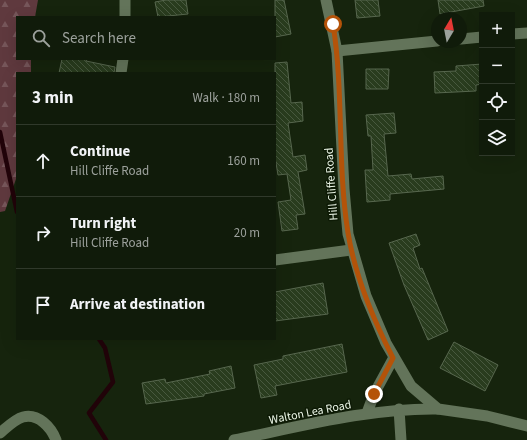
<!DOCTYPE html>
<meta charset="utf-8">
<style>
:root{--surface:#101b0a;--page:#192413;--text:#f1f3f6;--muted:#9ca19c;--line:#30392b}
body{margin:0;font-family:"Source Sans 3",sans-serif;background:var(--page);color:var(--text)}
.controls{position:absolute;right:12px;top:12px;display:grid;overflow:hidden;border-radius:0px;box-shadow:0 4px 16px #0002}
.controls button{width:36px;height:36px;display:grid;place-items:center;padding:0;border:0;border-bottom:1px solid var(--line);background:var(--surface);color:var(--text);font:20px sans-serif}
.compass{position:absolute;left:431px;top:12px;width:36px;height:36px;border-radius:50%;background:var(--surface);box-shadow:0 4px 16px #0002;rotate:10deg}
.stop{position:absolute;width:12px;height:12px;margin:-9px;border:3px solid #b45309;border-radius:50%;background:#fff}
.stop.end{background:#b45309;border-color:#fff;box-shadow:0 1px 4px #0008}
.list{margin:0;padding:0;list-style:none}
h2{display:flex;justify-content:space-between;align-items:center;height:52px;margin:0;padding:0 16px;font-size:17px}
h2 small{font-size:13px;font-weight:400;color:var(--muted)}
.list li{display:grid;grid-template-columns:26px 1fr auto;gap:12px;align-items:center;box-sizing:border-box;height:72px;padding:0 16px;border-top:1px solid var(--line)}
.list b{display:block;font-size:15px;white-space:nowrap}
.list p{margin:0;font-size:13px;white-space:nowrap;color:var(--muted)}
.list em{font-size:13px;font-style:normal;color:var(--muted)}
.icon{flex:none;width:22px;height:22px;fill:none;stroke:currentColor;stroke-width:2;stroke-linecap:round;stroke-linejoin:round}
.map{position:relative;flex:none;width:527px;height:440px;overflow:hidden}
.search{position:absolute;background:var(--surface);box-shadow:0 4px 16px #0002;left:16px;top:16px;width:260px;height:44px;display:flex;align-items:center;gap:10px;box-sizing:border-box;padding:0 14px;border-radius:0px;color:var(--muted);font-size:15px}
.panel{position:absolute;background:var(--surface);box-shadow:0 4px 16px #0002;left:16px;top:72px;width:260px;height:268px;border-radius:0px}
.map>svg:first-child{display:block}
.forest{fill:url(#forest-firs)}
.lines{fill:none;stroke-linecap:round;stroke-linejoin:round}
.stream{stroke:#210309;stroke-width:4.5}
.building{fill:url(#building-back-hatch);stroke:#57674e}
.minor{stroke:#63745a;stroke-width:11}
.tertiary{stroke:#63745a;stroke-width:11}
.route{stroke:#b45309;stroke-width:5}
.labels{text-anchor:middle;stroke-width:3;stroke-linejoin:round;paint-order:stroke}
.street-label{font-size:12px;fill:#eaf4e5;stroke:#0d1a05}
</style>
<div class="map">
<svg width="527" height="440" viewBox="0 0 527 440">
<defs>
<pattern id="forest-firs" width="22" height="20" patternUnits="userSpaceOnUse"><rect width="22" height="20" fill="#5f393e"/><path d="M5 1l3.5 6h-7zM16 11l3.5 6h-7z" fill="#76565a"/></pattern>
<pattern id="building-back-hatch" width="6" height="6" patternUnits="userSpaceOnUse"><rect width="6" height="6" fill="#293c1e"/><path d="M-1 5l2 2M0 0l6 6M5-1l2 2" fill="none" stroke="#48593f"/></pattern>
</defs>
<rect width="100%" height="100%" fill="#16240d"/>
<path class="forest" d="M 0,0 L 38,0 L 35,17 L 17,17 L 17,59 L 31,59 L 31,73 L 17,73 L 17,176 L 5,211 L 0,212 Z"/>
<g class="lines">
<path class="stream" d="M 0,132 L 17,212
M 99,339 L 105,348 L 113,382 L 89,413 L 106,440"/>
</g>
<path class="building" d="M 166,0 L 186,0 L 188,14 L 158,17 L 155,2 Z
M 275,0 L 284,0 L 291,34 L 275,37 Z
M 355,0 L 378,0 L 380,16 L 357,18 Z
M 438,0 L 483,0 L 484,6 L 440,14 Z
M 62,59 L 87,59 L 86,61 L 115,67 L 114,73 L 59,73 Z
M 287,62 L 291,103 L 302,102 L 303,121 L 288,123 L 293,157 L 305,155 L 307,170 L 298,172 L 305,214 L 296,215 L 298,229 L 282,231 L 278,202 L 291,200 L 287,174 L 278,175 L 275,157 L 275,63 Z
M 482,64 L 482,84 L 476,85 L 476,91 L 435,93 L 434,72 L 456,71 L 456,66 Z
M 366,69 L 389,69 L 388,89 L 366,89 Z
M 394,113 L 396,133 L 384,134 L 388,176 L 411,174 L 412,179 L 443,176 L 444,189 L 390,194 L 390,200 L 367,202 L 365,170 L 373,170 L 371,136 L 368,136 L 366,115 Z
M 416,234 L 420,245 L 413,248 L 420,269 L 422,268 L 448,331 L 428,340 L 404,285 L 389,243 Z
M 323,283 L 328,314 L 275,321 L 275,292 Z
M 454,342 L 498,365 L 485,391 L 440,368 Z
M 342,344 L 347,372 L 275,386 L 277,395 L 261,398 L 254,365 L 283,359 L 283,356 Z
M 231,366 L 235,388 L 204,394 L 204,396 L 146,404 L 142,383 L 165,379 L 166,383 L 210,374 L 209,371 Z"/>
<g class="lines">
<path class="minor" d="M 125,0 L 125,17
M 512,34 L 527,33
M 461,39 L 482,37
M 337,51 L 437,41
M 121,73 L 123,59
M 275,260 L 351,250
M 399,409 L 401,440
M 367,413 L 374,394 L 393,359
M 0,433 C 6,428 15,419 23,417 C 38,413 51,427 56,440
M 234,440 C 302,426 369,408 438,409"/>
<path class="tertiary" d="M 326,0 L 337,51 L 344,189 L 348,234 L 366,296 L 386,343 L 411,386 L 438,409 L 487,416 L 527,426"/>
</g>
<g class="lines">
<path class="route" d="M 333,24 C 344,93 337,164 348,233 C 355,275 374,321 393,358 L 374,394"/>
</g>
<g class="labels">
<g class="street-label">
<text transform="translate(331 184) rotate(-94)" y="4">Hill Cliffe Road</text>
<text transform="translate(310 412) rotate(-11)" y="4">Walton Lea Road</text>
</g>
</g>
</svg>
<div class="controls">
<button>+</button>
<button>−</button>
<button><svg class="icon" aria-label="locate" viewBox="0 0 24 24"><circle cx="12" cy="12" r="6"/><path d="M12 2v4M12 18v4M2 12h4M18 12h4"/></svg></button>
<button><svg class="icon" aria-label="layers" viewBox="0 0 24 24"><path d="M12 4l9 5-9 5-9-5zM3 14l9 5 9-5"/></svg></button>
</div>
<svg class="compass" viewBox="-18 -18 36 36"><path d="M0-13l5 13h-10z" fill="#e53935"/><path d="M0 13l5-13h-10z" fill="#9ca19c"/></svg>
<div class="stop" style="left:333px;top:24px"></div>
<div class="stop end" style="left:374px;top:394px"></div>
<div class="search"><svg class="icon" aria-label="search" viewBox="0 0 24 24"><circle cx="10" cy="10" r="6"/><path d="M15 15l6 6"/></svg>Search here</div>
<section class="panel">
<h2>3 min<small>Walk · 180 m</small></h2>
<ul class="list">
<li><svg class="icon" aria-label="ahead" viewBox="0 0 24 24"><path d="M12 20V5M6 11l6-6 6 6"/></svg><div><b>Continue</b><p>Hill Cliffe Road</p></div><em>160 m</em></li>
<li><svg class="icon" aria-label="right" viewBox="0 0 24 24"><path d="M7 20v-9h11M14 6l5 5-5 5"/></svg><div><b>Turn right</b><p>Hill Cliffe Road</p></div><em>20 m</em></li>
<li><svg class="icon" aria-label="arrive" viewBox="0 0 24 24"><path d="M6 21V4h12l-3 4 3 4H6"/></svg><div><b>Arrive at destination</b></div></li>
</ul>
</section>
</div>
